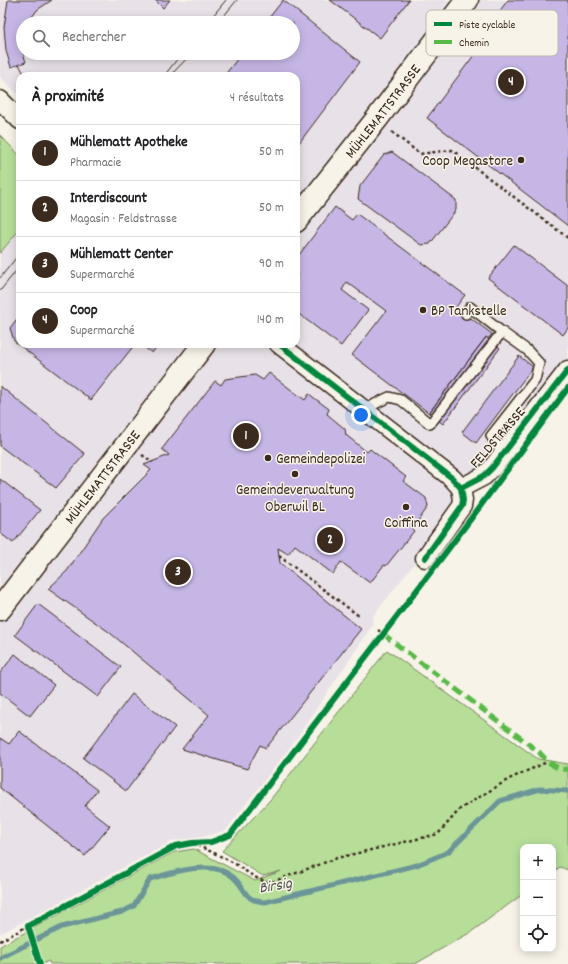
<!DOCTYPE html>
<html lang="fr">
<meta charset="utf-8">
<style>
:root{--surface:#fff;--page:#f6f6f6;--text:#202124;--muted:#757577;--line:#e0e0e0;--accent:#3b2a1e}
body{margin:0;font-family:Dekko,sans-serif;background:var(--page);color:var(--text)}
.controls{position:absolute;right:12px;bottom:12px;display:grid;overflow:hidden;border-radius:8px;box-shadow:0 2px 10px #0003}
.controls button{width:36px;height:36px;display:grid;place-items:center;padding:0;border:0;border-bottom:1px solid var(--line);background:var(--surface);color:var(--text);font:20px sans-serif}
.you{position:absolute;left:361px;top:415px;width:14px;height:14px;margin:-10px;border:3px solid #fff;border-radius:50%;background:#1a73e8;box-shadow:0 0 0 6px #1a73e833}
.badge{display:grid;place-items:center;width:26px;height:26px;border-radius:50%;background:var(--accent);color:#fff;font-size:13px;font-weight:700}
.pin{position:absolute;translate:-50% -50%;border:2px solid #fff;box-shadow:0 1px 4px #0006}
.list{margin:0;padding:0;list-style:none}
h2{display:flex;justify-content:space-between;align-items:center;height:52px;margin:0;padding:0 16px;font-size:17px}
h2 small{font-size:13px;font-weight:400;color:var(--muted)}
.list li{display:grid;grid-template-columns:26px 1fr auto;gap:12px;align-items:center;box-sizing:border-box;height:56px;padding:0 16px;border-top:1px solid var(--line)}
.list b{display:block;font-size:15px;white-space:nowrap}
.list p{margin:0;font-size:13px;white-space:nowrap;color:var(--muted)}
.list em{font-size:13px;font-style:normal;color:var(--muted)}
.icon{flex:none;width:22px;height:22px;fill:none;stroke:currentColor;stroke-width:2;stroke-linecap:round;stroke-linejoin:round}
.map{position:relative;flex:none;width:568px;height:964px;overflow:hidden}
.search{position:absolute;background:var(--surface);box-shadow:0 2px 10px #0003;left:16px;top:16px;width:284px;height:44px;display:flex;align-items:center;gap:10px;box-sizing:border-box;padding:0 14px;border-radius:22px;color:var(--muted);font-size:15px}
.panel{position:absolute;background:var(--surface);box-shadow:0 2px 10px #0003;left:16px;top:72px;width:284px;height:276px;border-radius:12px}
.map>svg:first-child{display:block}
.built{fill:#e8e1e7;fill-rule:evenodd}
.green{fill:#b6de99;stroke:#78845c}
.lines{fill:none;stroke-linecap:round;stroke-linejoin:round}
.stream{stroke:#6c9598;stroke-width:5}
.building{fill:#c6b6e6;stroke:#3b2a1e}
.service-casing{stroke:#3b2a1e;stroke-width:12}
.minor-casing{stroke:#3b2a1e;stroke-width:21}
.secondary-casing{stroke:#3b2a1e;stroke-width:25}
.path{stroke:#3b2a1e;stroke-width:2.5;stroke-dasharray:3 3;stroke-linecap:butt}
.service{stroke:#f7f3e8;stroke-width:9}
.minor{stroke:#f7f3e8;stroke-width:18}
.secondary{stroke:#f7f3e8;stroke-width:22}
.tram{stroke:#3b2a1e;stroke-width:1}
.quiet{stroke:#58b947;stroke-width:5;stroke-dasharray:10 5;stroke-linecap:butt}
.cycleway-casing{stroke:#f7f3e8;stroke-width:8}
.cycleway{stroke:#00873e;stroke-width:6}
.poi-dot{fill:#3b2a1e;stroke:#f7f3e8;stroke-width:1.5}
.labels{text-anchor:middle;stroke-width:3;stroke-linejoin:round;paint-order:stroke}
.street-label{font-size:15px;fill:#3b2a1e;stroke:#f7f3e8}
.poi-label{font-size:15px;fill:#3b2a1e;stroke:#f7f3e8;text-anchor:start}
.water-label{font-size:16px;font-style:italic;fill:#505751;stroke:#f7f3e8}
.key{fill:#f7f3e8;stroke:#bfb7ab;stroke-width:1}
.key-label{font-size:11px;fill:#3b2a1e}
</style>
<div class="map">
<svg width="568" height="964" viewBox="0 0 568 964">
<rect width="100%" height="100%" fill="#f7f3e8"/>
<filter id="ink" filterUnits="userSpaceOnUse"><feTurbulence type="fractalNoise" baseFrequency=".025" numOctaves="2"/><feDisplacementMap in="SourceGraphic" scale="8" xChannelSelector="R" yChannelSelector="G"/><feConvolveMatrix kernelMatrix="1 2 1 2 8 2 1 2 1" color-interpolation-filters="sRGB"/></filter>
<g filter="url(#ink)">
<path class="built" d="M 0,0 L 568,0 L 568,361 L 454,514 L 446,528 L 414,564 L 373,616 L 372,626 L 294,742 L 226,830 L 206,836 L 173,841 L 0,934 L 0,253 L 20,229 L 20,344 L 296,344 L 296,76 L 20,76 L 20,96 L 0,77 ZM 23,23 L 293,23 L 293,53 L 23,53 Z"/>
<path class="green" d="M 0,135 L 20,156 L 20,229 L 0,253 Z
M 387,650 L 538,759 L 568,764 L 568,870 L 560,867 L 553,872 L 553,847 L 523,847 L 523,894 L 471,932 L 415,964 L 50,964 L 49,961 L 42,964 L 0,964 L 0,946 L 174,852 L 194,849 L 255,881 L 281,871 L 263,876 L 222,851 L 270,800 Z"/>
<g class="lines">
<path class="stream" d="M 0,958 L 62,927 L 122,912 L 134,906 L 150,879 C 173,872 214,859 233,877 C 247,889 243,901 265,902 L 417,865 L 448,852 L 500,801 L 540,789 L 568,791"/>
</g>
<path class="building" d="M 8,0 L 52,0 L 37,10 L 28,23 L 23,23 L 23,53 L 26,62 L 11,67 L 6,51 L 4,27 Z
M 155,0 L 170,0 L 163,8 Z
M 283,0 L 360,62 L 296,147 L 296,76 L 224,76 L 242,53 L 293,53 L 293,23 L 265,23 Z
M 330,0 L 409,0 L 380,38 Z
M 508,0 L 568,0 L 568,226 L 427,118 L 480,47 L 475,43 Z
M 392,152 L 456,200 L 456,210 L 430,244 L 421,245 L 358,199 L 360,186 L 384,155 Z
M 335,207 L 352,220 L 357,214 L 465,295 L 456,307 L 492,334 L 488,339 L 486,337 L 429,413 L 352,355 L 386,311 L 347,282 L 342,290 L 368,310 L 341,346 L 296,312 L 296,278 L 299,274 L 296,272 L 296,259 Z
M 514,245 L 568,286 L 568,328 L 563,335 L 488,278 Z
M 20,315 L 20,344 L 135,344 L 91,400 L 14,341 L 10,328 Z
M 486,337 L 500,348 L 443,424 L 429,413 Z
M 140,344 L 159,344 L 152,353 Z
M 519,356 L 533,367 L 476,443 L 462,432 Z
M 269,373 L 305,400 L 309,394 L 329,409 L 327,414 L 345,429 L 346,435 L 367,452 L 370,449 L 406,477 L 403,481 L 426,498 L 428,507 L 412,529 L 414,531 L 386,566 L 384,565 L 370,583 L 341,562 L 333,574 L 295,545 L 288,554 L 278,548 L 280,563 L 361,629 L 266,748 L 260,745 L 247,769 L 182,749 L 209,715 L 109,632 L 48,589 L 67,571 L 103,518 L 151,470 L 144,465 L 169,455 L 162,449 L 215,381 L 221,385 L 225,379 L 255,375 L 263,380 Z
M 0,386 L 85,454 L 56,488 L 0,446 Z
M 0,479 L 40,510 L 13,543 L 0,533 Z
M 38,604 L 121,667 L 98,697 L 15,635 Z
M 15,654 L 54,685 L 30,716 L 0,693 L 0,673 Z
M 132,694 L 175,727 L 126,791 L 83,758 Z
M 19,731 L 97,790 L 85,806 L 110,826 L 85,856 L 0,788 L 0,738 L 9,744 Z"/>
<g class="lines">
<g class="service-casing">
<path id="service" d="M 466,314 L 470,307 L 502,332
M 363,410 L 389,397 L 401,400 L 430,424 L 502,332 L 527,350 L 539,363 L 535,380 L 491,436 L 503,454"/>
</g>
<g class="minor-casing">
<path id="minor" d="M 0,100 L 20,120
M 279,344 L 452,478 L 461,488
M 425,558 L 462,506 L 463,500 L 461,488 L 484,476 L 492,468 L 568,370"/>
</g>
<g class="secondary-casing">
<g id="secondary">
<path id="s1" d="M 296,221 L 376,120 L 467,0"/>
<path id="s2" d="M 0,609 L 204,344"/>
</g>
</g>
<path class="path" d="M 392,132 L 420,154 L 452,150 L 568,238
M 142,455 L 153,462
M 279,556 L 359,616
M 378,630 L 383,634
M 192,843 C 205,849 219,855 232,862 C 245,869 256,882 272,882 L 337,858 L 438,834 L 460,809 L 509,779 L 547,762
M 0,941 L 28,926"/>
<use href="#service" class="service"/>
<use href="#minor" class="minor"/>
<use href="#secondary" class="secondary"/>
<path class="tram" d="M 207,23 L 226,0
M 218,23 L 237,0
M 19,64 L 25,76
M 164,76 L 182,53
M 170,76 L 192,53
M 0,278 L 20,253
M 0,291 L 20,266"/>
<path class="quiet" d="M 383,634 L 539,752 C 546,760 556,771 568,769"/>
<g class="cycleway-casing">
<path id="cycleway" d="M 279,344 L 452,478 L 461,488
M 425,558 L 462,506 L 463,500 L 461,488 L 484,476 L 492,468 L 568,370
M 40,964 L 28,926 L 176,846 L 192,843 L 211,842 L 230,835 L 449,548 L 568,388"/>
</g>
<use href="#cycleway" class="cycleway"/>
</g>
</g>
<g class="poi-dot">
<circle cx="521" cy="160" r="4"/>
<circle cx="423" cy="310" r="4"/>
<circle cx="268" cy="458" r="4"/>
<circle cx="295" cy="474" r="4"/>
<circle cx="406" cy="507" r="4"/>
</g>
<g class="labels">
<g class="street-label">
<text dy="5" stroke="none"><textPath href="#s1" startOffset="140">MÜHLEMATTSTRASSE</textPath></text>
<text transform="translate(497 437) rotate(-49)" y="5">FELDSTRASSE</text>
<text dy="5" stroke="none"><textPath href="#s2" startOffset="167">MÜHLEMATTSTRASSE</textPath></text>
</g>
<g class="poi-label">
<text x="513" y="165" text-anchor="end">Coop Megastore</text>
<text x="431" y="315">BP Tankstelle</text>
<text x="276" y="463">Gemeindepolizei</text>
<text x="295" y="494" text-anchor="middle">Gemeindeverwaltung<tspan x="295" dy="17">Oberwil BL</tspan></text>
<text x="406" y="527" text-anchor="middle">Coiffina</text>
</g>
<g class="water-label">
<text transform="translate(275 884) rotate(-10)" y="6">Birsig</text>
</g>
</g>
<rect x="426" y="10" width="132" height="46" rx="6" class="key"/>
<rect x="434" y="22" width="18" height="4" fill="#00873e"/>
<rect x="434" y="40" width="18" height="4" fill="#58b947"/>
<g class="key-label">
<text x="459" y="28">Piste cyclable</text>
<text x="459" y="46">Chemin</text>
</g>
</svg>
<div class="controls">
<button>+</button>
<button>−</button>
<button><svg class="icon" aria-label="locate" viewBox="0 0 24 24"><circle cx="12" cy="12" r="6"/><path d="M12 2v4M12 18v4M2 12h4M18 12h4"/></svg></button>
</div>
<div class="you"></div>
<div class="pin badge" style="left:246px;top:436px">1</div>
<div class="pin badge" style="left:330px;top:540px">2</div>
<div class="pin badge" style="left:178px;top:572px">3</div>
<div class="pin badge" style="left:511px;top:82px">4</div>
<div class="search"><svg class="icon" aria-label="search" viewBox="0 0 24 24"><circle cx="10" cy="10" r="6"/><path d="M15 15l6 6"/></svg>Rechercher</div>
<section class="panel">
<h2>À proximité<small>4 résultats</small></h2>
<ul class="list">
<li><span class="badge">1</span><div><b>Mühlematt Apotheke</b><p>Pharmacie</p></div><em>50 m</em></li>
<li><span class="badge">2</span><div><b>Interdiscount</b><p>Magasin · Feldstrasse</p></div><em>50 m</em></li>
<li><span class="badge">3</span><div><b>Mühlematt Center</b><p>Supermarché</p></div><em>90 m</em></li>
<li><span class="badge">4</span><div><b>Coop</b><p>Supermarché</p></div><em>140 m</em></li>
</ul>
</section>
</div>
